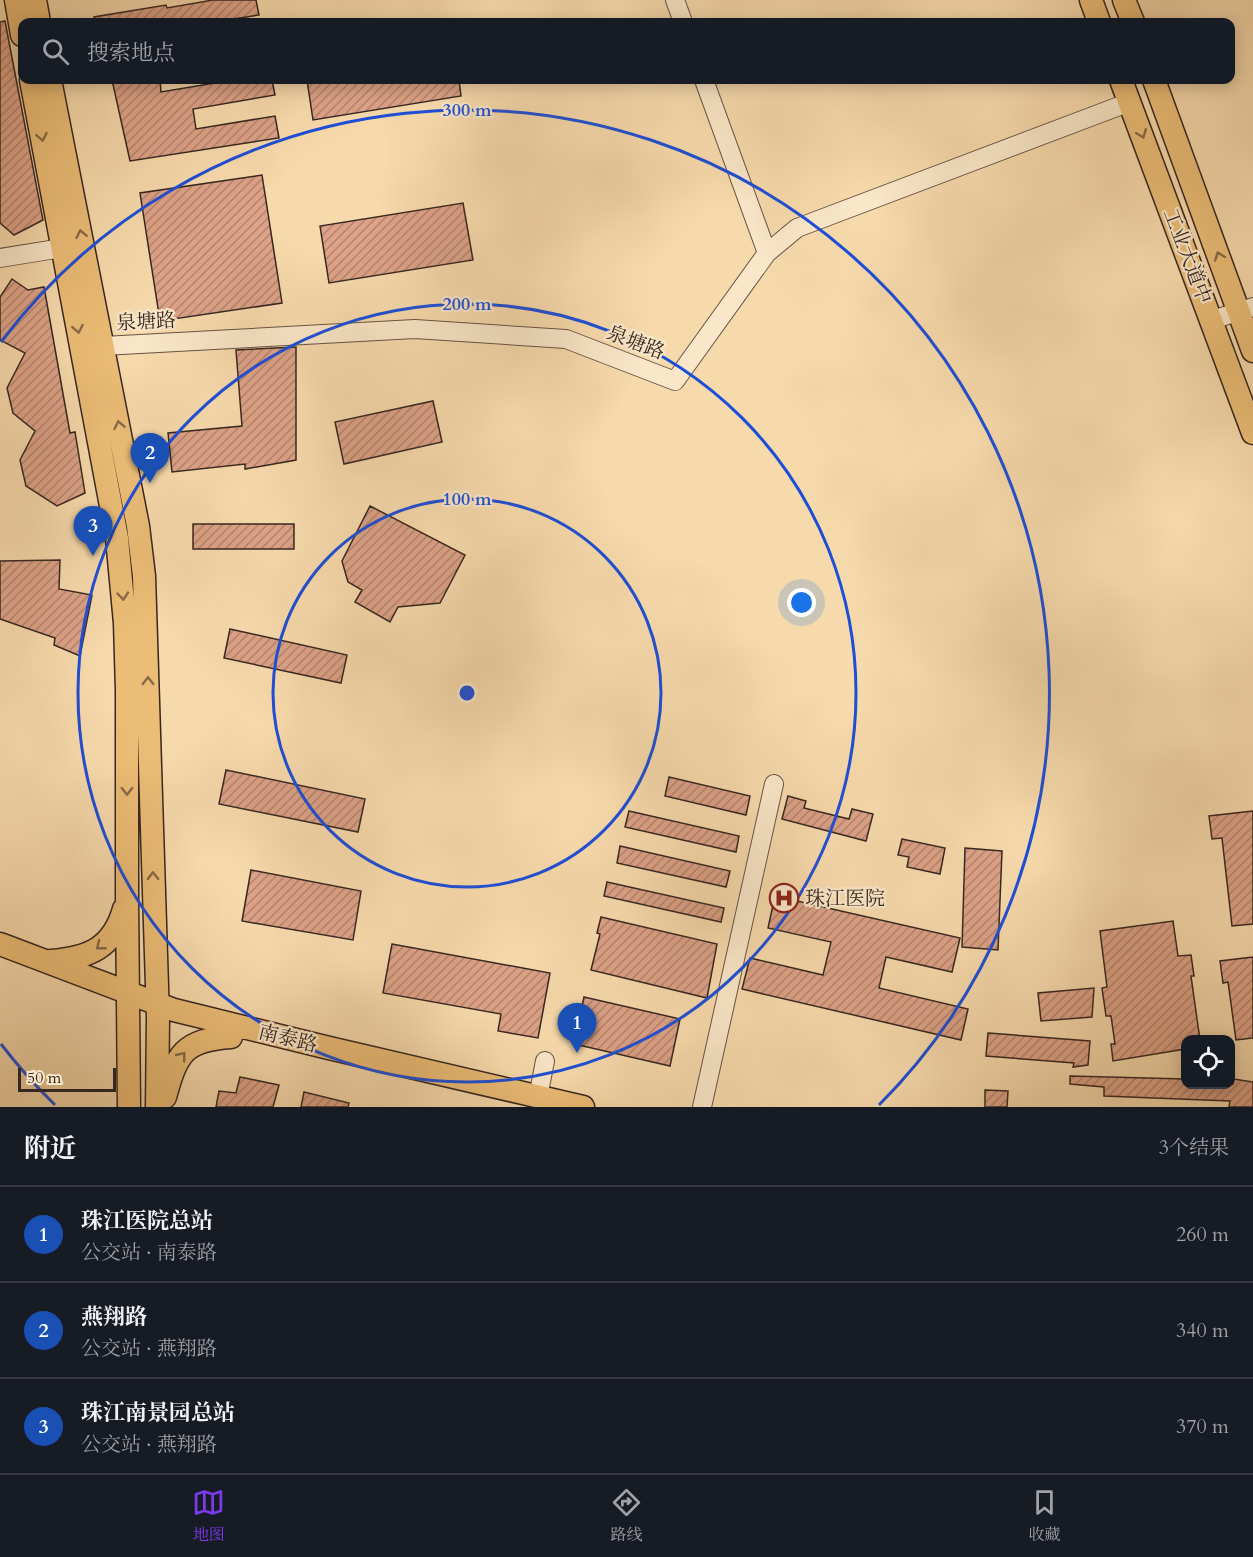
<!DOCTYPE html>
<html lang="zh">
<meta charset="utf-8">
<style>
:root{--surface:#171b24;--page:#20242c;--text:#f1f3f6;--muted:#9ea1a6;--line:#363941;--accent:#7c3aed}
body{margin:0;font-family:Cardo,"Noto Serif SC",serif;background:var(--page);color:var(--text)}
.controls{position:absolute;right:18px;bottom:18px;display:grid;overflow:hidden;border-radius:12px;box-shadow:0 3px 15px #0003}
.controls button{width:54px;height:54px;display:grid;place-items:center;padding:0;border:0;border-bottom:2px solid var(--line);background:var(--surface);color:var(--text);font:30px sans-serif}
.scale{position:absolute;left:18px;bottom:15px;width:98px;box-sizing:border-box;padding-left:6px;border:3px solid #362721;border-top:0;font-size:16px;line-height:21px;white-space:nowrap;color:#362721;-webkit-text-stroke:4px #fae7c9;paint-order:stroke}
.you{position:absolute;left:802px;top:603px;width:21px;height:21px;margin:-15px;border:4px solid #fff;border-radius:50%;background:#1a73e8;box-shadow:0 0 0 9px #1a73e833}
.badge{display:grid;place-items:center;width:39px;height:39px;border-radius:50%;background:var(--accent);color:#fff;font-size:20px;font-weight:700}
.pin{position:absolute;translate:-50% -50px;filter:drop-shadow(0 2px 3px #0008)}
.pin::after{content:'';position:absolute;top:32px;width:21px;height:18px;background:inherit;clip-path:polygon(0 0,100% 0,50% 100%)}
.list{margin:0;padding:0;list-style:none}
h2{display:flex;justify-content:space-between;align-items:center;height:78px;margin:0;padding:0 24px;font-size:26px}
h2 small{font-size:20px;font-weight:400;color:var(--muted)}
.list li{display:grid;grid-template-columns:39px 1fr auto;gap:18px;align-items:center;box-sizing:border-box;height:96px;padding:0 24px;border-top:2px solid var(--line)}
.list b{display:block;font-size:22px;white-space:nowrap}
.list p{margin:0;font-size:20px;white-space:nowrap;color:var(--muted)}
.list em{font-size:20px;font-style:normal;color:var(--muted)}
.icon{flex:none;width:33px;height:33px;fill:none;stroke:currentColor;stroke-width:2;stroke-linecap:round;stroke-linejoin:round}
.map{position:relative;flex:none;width:1253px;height:1107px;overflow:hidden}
.search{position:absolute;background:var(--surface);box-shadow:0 3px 15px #0003;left:18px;right:18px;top:18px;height:66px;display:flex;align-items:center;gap:15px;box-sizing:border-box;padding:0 21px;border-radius:12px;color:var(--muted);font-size:22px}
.sheet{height:366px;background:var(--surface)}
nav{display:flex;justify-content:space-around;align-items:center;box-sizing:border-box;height:84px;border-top:2px solid var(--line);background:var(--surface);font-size:16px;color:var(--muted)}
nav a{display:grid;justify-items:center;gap:3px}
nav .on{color:var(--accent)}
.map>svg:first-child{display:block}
.building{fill:url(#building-hatch);stroke:#362721;stroke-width:1.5}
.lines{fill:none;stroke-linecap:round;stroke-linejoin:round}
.minor-casing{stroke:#665444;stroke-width:20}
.major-casing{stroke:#362721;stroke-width:25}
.minor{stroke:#fae7c9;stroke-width:18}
.major{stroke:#ecbd76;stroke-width:22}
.oneway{stroke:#886a47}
.ring{fill:none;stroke:#1d4ed8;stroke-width:3}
.labels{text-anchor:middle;stroke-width:4.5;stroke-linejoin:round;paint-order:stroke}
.street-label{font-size:20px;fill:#362721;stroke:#fae7c9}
.poi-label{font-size:20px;fill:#362721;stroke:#fae7c9;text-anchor:start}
.centre{fill:#1d4ed8;stroke:#fae7c9;stroke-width:3}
.ring-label{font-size:18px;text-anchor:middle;font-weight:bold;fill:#1d4ed8;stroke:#fae7c9;stroke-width:4.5;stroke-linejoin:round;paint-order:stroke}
</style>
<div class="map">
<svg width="1253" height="1107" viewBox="0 0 1253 1107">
<defs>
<pattern id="building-hatch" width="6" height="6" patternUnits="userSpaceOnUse" patternTransform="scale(1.5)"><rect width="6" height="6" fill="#dda287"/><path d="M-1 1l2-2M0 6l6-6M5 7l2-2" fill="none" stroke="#b4846e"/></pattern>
</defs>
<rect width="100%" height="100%" fill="#f7daac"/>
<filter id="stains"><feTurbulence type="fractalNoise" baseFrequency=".00333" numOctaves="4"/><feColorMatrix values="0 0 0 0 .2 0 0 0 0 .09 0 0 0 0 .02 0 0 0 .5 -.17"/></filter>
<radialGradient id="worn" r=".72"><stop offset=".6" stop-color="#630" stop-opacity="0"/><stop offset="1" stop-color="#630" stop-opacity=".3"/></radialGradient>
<path class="building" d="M 213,0 L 256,0 L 259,15 L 214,22 L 94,22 L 94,17 L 166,5 L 167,8 Z
M 5,21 L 43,220 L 14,235 L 0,223 L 0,22 Z
M 112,80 L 160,80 L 161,92 L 233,80 L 272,80 L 275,95 L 193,109 L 196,129 L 275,116 L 279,138 L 130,161 Z
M 307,80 L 459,80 L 461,96 L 313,120 Z
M 262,175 L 282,303 L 160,321 L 140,193 Z
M 463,203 L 473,260 L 329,283 L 320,226 Z
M 12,279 L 28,290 L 44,287 L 70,433 L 75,432 L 85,493 L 57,506 L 26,486 L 20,460 L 35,431 L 13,413 L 7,388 L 25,353 L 0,340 L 0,297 Z
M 296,347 L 296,460 L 245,469 L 245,464 L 172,472 L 168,433 L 242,426 L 236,350 Z
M 433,401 L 442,442 L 344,464 L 335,422 Z
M 370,506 L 465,555 L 440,603 L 398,607 L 390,622 L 355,602 L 362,590 L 348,582 L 342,561 Z
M 193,524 L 294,524 L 294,549 L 193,549 Z
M 60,560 L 59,589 L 92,595 L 80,656 L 54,645 L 55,638 L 0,619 L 0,561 Z
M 230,629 L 347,655 L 341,683 L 224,658 Z
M 226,770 L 365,799 L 358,832 L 219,804 Z
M 669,777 L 750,796 L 746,815 L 665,796 Z
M 788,796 L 806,801 L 804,808 L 849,819 L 852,809 L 873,814 L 866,841 L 782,819 Z
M 629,811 L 739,836 L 736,852 L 625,827 Z
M 1253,811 L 1253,924 L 1232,926 L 1222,838 L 1212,839 L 1209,816 Z
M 902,839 L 945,848 L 940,874 L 907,867 L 909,857 L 898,855 Z
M 620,846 L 730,871 L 726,887 L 617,863 Z
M 965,848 L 1002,851 L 998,950 L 962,947 Z
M 251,870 L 361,891 L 353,940 L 242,921 Z
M 607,882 L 724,908 L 721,922 L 604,896 Z
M 775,896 L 960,938 L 952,972 L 886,957 L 879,988 L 968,1009 L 961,1040 L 742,989 L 750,958 L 823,975 L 831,942 L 768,928 Z
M 601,917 L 717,944 L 707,998 L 591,970 L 600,934 L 597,933 Z
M 1173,921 L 1178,956 L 1191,955 L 1194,976 L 1191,976 L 1200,1040 L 1185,1040 L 1185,1049 L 1113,1061 L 1111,1044 L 1115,1044 L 1111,1016 L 1106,1016 L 1102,988 L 1107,987 L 1100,931 Z
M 392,944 L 550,973 L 538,1038 L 498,1031 L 501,1014 L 383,993 Z
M 1253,957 L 1253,1038 L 1236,1040 L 1228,982 L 1223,983 L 1220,961 Z
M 1094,988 L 1092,1017 L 1041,1021 L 1038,993 Z
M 584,997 L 680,1019 L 670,1066 L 574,1044 Z
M 988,1033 L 1090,1041 L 1088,1065 L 1073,1067 L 1074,1063 L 986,1056 Z
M 1070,1076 L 1185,1079 L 1185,1084 L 1233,1084 L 1234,1079 L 1253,1082 L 1253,1107 L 1229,1107 L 1230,1101 L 1104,1096 L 1104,1087 L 1070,1084 Z
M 240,1077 L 279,1085 L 273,1107 L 216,1107 L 219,1091 L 236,1093 Z
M 985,1090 L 1008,1091 L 1007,1107 L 985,1107 Z
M 304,1092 L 349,1103 L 348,1107 L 301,1107 Z"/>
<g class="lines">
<g class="minor-casing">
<path id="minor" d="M 675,0 L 683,22
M 704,80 L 767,253
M 0,258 L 62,248
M 1212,320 L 1253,307
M 103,346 L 415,329 L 566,339 L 675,381 L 767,253 L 797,228 L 1130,102
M 538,1097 L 545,1061
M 702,1107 L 774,784"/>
</g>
<g class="major-casing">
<path id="major" d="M 16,0 L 22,35
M 35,0 L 39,22
M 1091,0 L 1099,22
M 1124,0 L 1133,22
M 31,80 L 117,538 L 125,623 L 127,691 L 127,898 L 129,1107
M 50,80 L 138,526 L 144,576 L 158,1018 L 157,1107
M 1121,80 L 1253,433
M 1154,80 L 1253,351
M 0,944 L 174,1010 L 329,1048 L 583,1107
M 51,961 C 89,958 113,948 124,909
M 165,1097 C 177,1054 183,1040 231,1037"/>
</g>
<use href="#minor" class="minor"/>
<use href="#major" class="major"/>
</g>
<defs><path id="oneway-chevron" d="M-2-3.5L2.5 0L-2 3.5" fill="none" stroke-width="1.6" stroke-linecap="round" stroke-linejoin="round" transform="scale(1.5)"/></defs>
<g class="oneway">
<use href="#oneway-chevron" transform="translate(1142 134) rotate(69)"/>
<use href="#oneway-chevron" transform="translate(42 137) rotate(79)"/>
<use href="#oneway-chevron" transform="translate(81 234) rotate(-101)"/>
<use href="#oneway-chevron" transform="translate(1219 256) rotate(-110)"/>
<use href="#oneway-chevron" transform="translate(78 329) rotate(79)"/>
<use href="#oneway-chevron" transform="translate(119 425) rotate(-101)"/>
<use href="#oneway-chevron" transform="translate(123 596) rotate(85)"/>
<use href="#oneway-chevron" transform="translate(148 681) rotate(-91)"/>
<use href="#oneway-chevron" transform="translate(127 791) rotate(90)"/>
<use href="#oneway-chevron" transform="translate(153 876) rotate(-91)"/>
<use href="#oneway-chevron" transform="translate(100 946) rotate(142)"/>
<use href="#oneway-chevron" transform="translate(182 1056) rotate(-51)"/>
</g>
<g class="ring">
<circle cx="467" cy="693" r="194"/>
<circle cx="467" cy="693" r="389"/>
<path d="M55 1105A583 583 0 0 1 1 1044M1 342A583 583 0 1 1 879 1105"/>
</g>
<defs>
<g id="hospital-ring" transform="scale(1.5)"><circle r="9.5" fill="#fae7c9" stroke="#8f2418" stroke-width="1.5"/><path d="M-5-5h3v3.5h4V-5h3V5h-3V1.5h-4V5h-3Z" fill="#8f2418"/></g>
</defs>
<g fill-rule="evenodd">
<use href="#hospital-ring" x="784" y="898"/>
</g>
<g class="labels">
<g class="street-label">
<text transform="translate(1188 256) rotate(69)" y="7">工业大道中</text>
<text transform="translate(146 321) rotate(-3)" y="7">泉塘路</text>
<text transform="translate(636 342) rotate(21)" y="7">泉塘路</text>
<text transform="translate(288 1038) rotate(14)" y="7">南泰路</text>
</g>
<g class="poi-label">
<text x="805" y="905">珠江医院</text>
</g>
</g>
<circle cx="467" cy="693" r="9" class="centre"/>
<g class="ring-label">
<text x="467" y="116">300 m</text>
<text x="467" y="310">200 m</text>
<text x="467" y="505">100 m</text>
</g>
<rect width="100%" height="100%" filter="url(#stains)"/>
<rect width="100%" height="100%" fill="url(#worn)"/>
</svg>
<div class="controls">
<button><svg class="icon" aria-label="locate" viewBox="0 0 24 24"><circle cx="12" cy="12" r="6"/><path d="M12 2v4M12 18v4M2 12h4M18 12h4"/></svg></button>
</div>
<div class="scale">50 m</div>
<div class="you"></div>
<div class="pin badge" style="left:577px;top:1053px;background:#1a4fb4">1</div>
<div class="pin badge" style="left:150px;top:483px;background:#1a4fb4">2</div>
<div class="pin badge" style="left:93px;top:556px;background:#1a4fb4">3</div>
<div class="search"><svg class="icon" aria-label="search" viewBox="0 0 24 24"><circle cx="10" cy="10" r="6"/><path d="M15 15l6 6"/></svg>搜索地点</div>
</div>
<section class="sheet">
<h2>附近<small>3个结果</small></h2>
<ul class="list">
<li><span class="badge" style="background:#1a4fb4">1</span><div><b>珠江医院总站</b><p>公交站 · 南泰路</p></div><em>260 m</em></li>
<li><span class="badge" style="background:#1a4fb4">2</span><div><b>燕翔路</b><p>公交站 · 燕翔路</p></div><em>340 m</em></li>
<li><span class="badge" style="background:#1a4fb4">3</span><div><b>珠江南景园总站</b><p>公交站 · 燕翔路</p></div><em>370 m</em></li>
</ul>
</section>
<nav>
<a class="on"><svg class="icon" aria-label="map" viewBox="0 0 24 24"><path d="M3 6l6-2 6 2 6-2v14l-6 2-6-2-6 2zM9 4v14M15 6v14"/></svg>地图</a>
<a><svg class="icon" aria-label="directions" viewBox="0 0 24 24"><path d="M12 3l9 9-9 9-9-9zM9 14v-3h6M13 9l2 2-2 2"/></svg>路线</a>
<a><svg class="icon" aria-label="saved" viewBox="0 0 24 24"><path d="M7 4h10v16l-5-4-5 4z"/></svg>收藏</a>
</nav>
